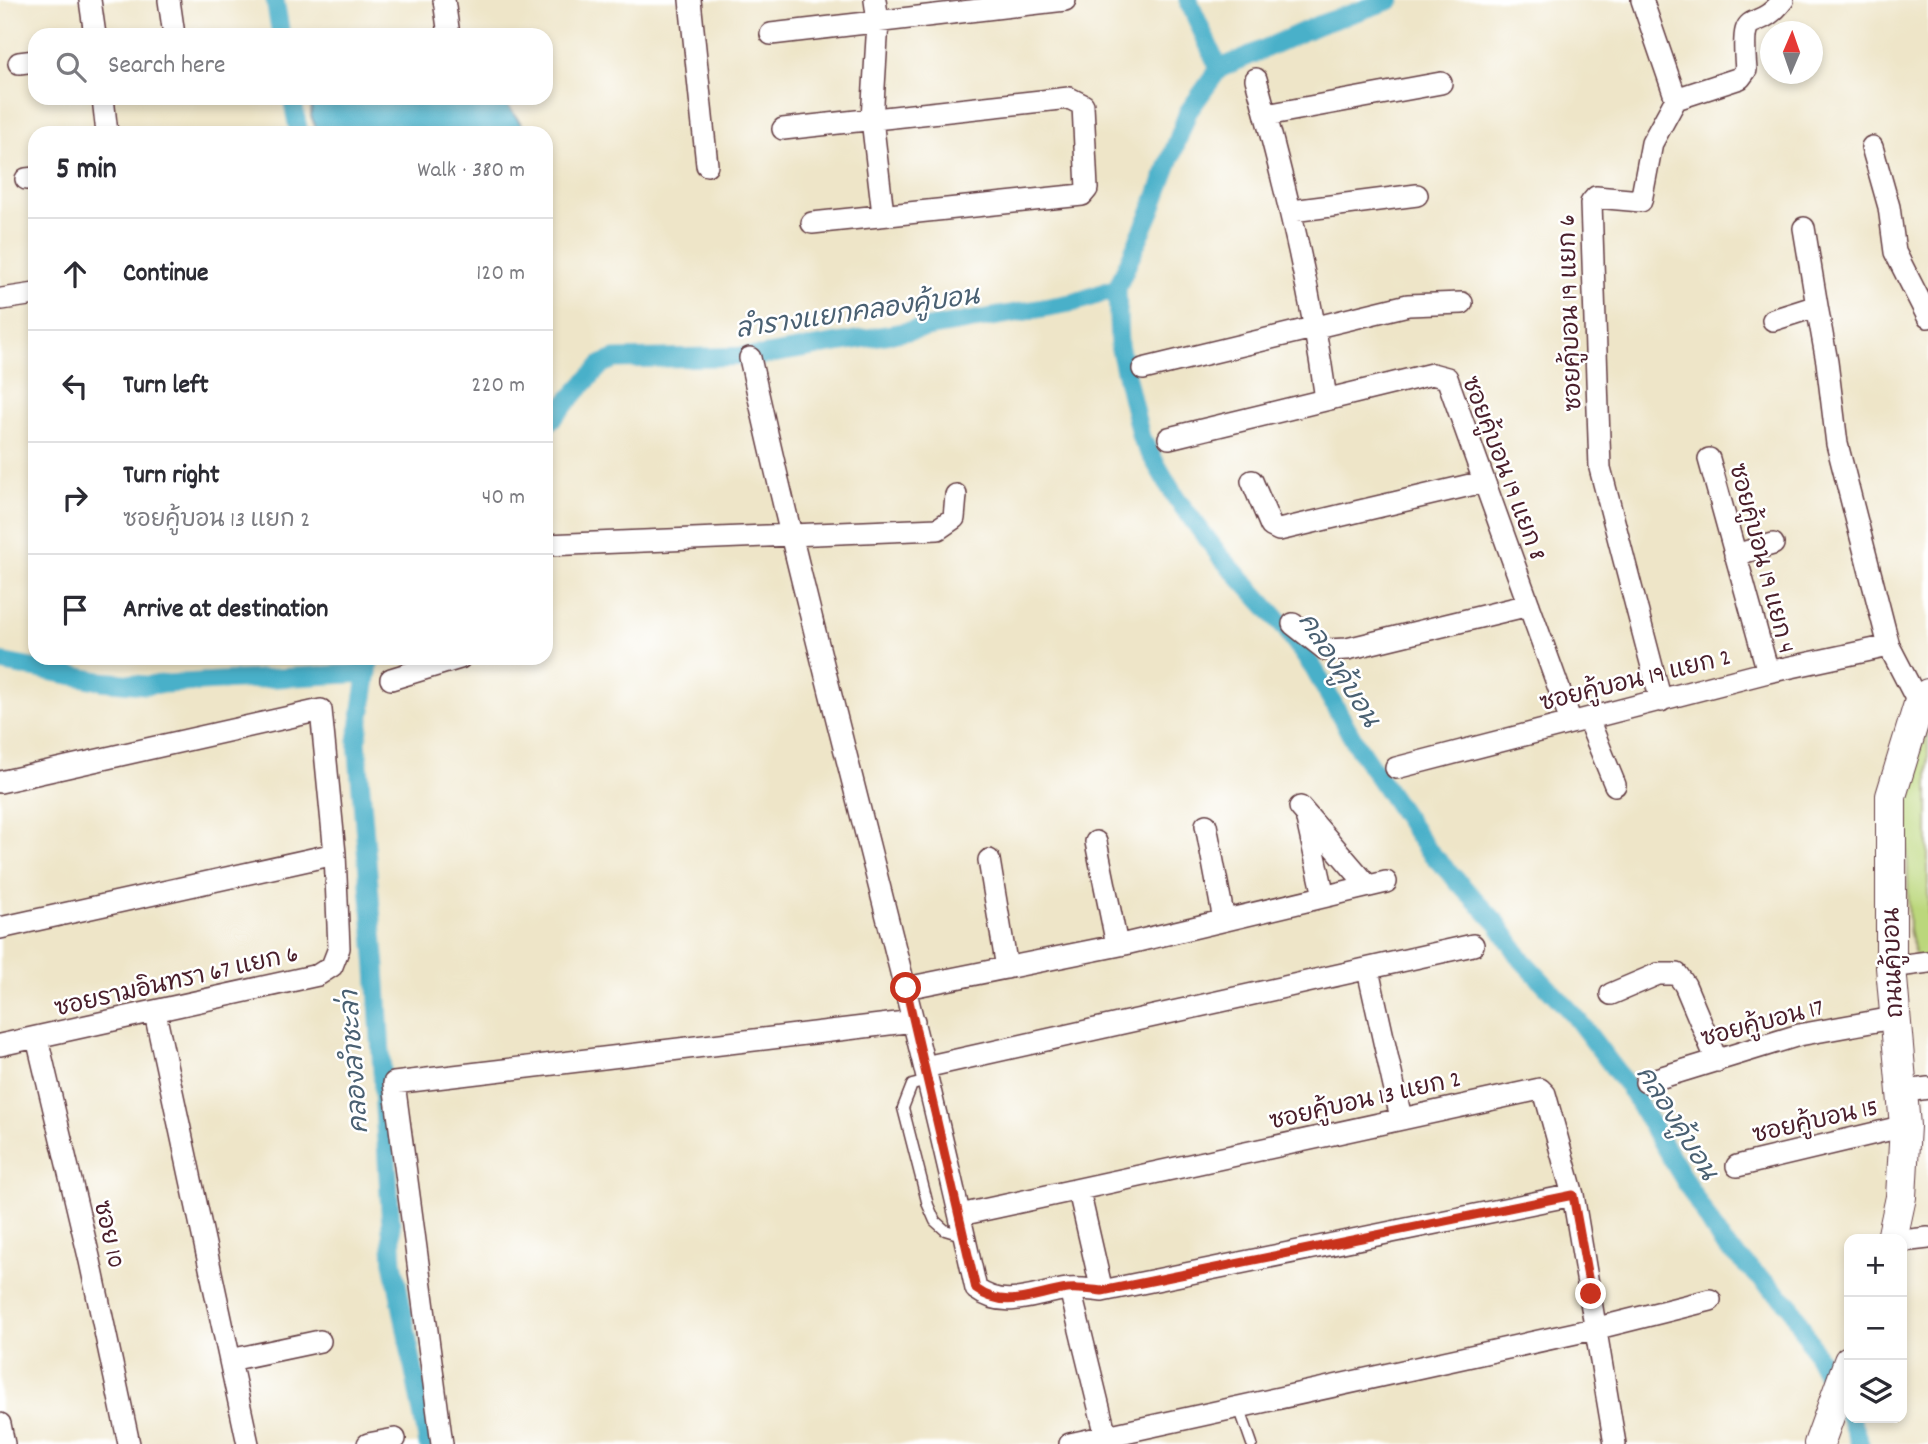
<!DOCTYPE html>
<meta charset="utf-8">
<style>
:root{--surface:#fff;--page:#f2f2f3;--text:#2b2b33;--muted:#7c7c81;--line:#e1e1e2}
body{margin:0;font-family:Dekko,"Playpen Sans Thai",sans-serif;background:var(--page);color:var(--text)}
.controls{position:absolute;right:21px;bottom:21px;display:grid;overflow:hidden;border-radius:14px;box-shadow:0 4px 10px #0003}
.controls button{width:63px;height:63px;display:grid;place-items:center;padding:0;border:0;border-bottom:2px solid var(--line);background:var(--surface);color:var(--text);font:35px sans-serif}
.compass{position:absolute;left:1760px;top:21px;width:63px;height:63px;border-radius:50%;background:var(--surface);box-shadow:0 4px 10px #0003;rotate:2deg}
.stop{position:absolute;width:21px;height:21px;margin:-16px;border:5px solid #c8321e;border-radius:50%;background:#fff}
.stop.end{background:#c8321e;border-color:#fff;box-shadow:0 2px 7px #0008}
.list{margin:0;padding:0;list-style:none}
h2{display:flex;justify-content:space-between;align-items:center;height:91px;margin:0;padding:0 28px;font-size:30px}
h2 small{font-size:23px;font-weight:400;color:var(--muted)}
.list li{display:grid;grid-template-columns:46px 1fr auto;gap:21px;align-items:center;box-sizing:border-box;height:112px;padding:0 28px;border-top:2px solid var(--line)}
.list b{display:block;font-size:26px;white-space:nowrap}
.list p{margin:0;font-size:23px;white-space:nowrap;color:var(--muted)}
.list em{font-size:23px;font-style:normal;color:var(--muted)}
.icon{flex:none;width:38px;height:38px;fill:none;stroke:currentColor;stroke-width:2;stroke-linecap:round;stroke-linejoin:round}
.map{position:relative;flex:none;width:1928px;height:1444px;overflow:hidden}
.search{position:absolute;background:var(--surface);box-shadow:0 4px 10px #0003;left:28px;top:28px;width:525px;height:77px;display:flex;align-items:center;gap:18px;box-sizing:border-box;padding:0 24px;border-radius:21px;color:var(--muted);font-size:26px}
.panel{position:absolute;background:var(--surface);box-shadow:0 4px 10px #0003;left:28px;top:126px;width:525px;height:539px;border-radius:21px}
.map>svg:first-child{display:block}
.green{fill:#bbd77c;stroke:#827b54;stroke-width:2}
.water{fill:#4ab0c9;stroke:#4a687a;stroke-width:2}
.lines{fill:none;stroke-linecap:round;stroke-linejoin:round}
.canal{stroke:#4ab0c9;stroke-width:19}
.lane-casing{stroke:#633d43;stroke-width:13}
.street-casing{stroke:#633d43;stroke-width:24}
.secondary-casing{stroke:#633d43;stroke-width:32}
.lane{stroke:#fff;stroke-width:10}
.street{stroke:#fff;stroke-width:21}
.secondary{stroke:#fff;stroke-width:30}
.route{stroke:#c8321e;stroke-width:9}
.labels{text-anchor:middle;stroke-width:5;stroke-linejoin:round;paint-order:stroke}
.street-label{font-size:24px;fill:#4a1f2b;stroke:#fff}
.water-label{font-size:26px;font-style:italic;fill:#4a6072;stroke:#fff}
</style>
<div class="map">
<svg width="1928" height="1444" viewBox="0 0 1928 1444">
<rect width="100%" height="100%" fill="#fff"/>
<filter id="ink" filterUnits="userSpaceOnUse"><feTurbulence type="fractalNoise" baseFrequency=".0143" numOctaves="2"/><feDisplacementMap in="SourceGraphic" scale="14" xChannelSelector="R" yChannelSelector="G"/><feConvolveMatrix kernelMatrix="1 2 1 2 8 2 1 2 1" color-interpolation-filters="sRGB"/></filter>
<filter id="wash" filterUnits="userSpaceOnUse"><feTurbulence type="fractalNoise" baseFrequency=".00686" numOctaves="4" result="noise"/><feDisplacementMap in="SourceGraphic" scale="28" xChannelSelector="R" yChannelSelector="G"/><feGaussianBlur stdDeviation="1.57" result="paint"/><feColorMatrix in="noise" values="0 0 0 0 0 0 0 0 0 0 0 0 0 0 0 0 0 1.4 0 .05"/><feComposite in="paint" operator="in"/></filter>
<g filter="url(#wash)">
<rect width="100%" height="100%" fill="#eee5c8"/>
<path class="green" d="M 1928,725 L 1928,958 L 1916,960 L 1909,929 L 1906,792 Z"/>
<path class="water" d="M 312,98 L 502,98 L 528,133 L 318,133 L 311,116 Z
M 546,279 L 553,420 L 546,434 Z"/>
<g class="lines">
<path class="canal" d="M 275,0 L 281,35
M 1188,0 L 1219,69
M 1391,0 L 1318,25 L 1219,69 L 1188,112 L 1152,209 L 1117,288 L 1119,345 L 1141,438 L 1176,498 L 1220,556 L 1283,625 L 1314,669 L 1356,744 L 1426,848 L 1498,924 L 1522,960 L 1574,1015 L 1629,1088 L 1723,1244 L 1790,1305 L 1849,1416
M 292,98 L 299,133
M 546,425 L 602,364 L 615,359 L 760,356 L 1010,314 L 1076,302 L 1117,288
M 370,658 L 357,741 L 376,968 L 393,1262 L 428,1444
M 0,662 L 101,681 L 145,685 L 368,673
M 1850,1418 L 1860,1444"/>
</g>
</g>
<g filter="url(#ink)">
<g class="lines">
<g class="lane-casing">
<path id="lane" d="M 928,1081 L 912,1085 L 903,1108 L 928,1205 L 935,1221 L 945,1230 L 965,1236
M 1239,1407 L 1252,1444"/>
</g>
<g class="street-casing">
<path id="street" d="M 90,0 L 95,35
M 169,0 L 174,35
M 444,0 L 449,35
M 690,0 L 707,165
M 875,0 L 878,22 L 872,119 L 883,214
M 1642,0 L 1676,99
M 771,34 L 1065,0
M 19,63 L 35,61
M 1256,79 C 1285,185 1311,290 1326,399
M 103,98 L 107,133
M 1266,115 L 1441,83
M 783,129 L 1069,98 L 1083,105 L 1087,189 L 1082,195 L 812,223
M 1872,147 L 1889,207 L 1895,252 L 1928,317
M 26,179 L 35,178
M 1292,211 L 1417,195
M 1804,228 L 1817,306
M 2,299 L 35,294
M 1773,320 L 1817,306 L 1827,362 L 1837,444 L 1889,646 L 1919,704
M 750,358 C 819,670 908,977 976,1289 C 1006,1311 1035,1293 1068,1289 C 1079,1288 1091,1290 1102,1291 L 1573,1195
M 1143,369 L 1408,305 L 1462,303
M 1169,438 L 1432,374 L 1447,378 L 1571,722
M 1709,459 L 1768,672
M 1252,481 L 1271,526 L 1279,530 L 1483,482
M 546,545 L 938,529 L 954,518 L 956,495
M 1735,555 L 1773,544
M 1293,624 L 1326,650 L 1347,649 L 1529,605
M 391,679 L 460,658
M 1661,701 L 1600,468 L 1591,203 L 1596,197 L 1641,201 L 1652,143 L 1676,99 L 1740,78 L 1746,70 C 1740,0 1754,38 1783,0
M 1588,719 L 1615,785
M 1396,768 L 1768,672 L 1889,646
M 0,782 L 321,710 L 335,854 L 339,948 L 332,966 L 318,975 L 0,1045
M 1300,807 L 1368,886
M 1307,820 L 1324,896
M 1206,825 L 1224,920
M 1096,842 L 1117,945
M 989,860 L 1007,968
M 0,928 L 335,854
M 1891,967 L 1928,962
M 1368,970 L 1401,1118
M 906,988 L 1125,944 L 1386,882
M 1611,994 L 1658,974 L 1677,974 L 1685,985 L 1717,1061
M 155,1013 L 248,1444
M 37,1038 L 90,1261 L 129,1444
M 925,1067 L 1473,945
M 1646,1082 L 1799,1035 L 1893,1018
M 1900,1092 L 1928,1088
M 1737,1166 L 1905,1126
M 1079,1191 L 1102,1291
M 960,1215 L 1540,1089 L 1545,1094 L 1573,1195 L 1615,1444
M 1902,1241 L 1928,1238
M 1070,1289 L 1106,1436
M 230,1360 L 320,1341
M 0,1424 L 4,1444
M 368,1444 L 395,1439
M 442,1444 L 394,1083 L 914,1021
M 1070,1444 L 1594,1329 L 1710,1300"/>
</g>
<g class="secondary-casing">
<path id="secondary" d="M 1892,1239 L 1901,1197 L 1905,1126 L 1891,967 L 1891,796 L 1919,704 L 1928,694
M 1819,1444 L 1849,1361"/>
</g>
<use href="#lane" class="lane"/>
<use href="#street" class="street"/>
<use href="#secondary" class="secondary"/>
</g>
</g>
<g class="lines" filter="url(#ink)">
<path class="route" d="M 906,988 L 976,1289 C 1006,1311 1035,1293 1068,1289 C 1079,1288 1092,1290 1102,1291 L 1573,1195 L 1591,1294"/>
</g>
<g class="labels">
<g class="street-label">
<text transform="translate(1569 313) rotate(-92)" y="8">ซอยคู้บอน 19 แยก 6</text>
<text transform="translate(1505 468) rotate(69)" y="8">ซอยคู้บอน 19 แยก 8</text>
<text transform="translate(1763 558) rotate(75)" y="8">ซอยคู้บอน 19 แยก 4</text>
<text transform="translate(1635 679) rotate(-14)" y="8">ซอยคู้บอน 19 แยก 2</text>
<text transform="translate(1892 963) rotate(-92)" y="8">ถนนคู้บอน</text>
<text transform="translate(176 980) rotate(-13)" y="8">ซอยรามอินทรา 67 แยก 6</text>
<text transform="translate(1762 1022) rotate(-15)" y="8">ซอยคู้บอน 17</text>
<text transform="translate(1365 1099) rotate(-13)" y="8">ซอยคู้บอน 13 แยก 2</text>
<text transform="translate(1815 1120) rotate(-13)" y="8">ซอยคู้บอน 15</text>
<text transform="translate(110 1234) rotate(77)" y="8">ซอย 10</text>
</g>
<g class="water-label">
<text transform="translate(857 311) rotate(-8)" y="9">ลำรางแยกคลองคู้บอน</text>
<text transform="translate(1340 669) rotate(58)" y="9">คลองคู้บอน</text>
<text transform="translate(353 1062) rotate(-94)" y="9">คลองลำชะล่า</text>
<text transform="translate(1678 1122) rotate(58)" y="9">คลองคู้บอน</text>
</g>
</g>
</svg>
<div class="controls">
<button>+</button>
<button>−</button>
<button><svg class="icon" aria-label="layers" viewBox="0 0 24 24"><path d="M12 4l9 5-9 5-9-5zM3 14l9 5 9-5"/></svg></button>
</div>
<svg class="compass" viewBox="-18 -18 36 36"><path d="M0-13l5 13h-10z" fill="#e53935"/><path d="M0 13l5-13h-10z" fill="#7c7c81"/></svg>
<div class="stop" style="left:906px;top:988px"></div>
<div class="stop end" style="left:1591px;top:1294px"></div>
<div class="search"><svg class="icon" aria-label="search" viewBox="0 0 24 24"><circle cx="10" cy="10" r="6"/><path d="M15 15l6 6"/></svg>Search here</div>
<section class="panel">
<h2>5 min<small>Walk · 380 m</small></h2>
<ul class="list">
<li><svg class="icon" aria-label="ahead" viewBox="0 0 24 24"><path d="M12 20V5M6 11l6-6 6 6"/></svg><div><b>Continue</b></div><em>120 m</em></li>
<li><svg class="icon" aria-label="left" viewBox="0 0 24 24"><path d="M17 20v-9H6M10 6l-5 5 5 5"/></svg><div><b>Turn left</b></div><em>220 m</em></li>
<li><svg class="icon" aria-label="right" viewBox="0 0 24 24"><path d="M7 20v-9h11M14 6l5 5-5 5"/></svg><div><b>Turn right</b><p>ซอยคู้บอน 13 แยก 2</p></div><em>40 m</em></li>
<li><svg class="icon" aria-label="arrive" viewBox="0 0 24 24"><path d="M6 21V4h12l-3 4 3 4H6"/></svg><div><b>Arrive at destination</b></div></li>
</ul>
</section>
</div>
